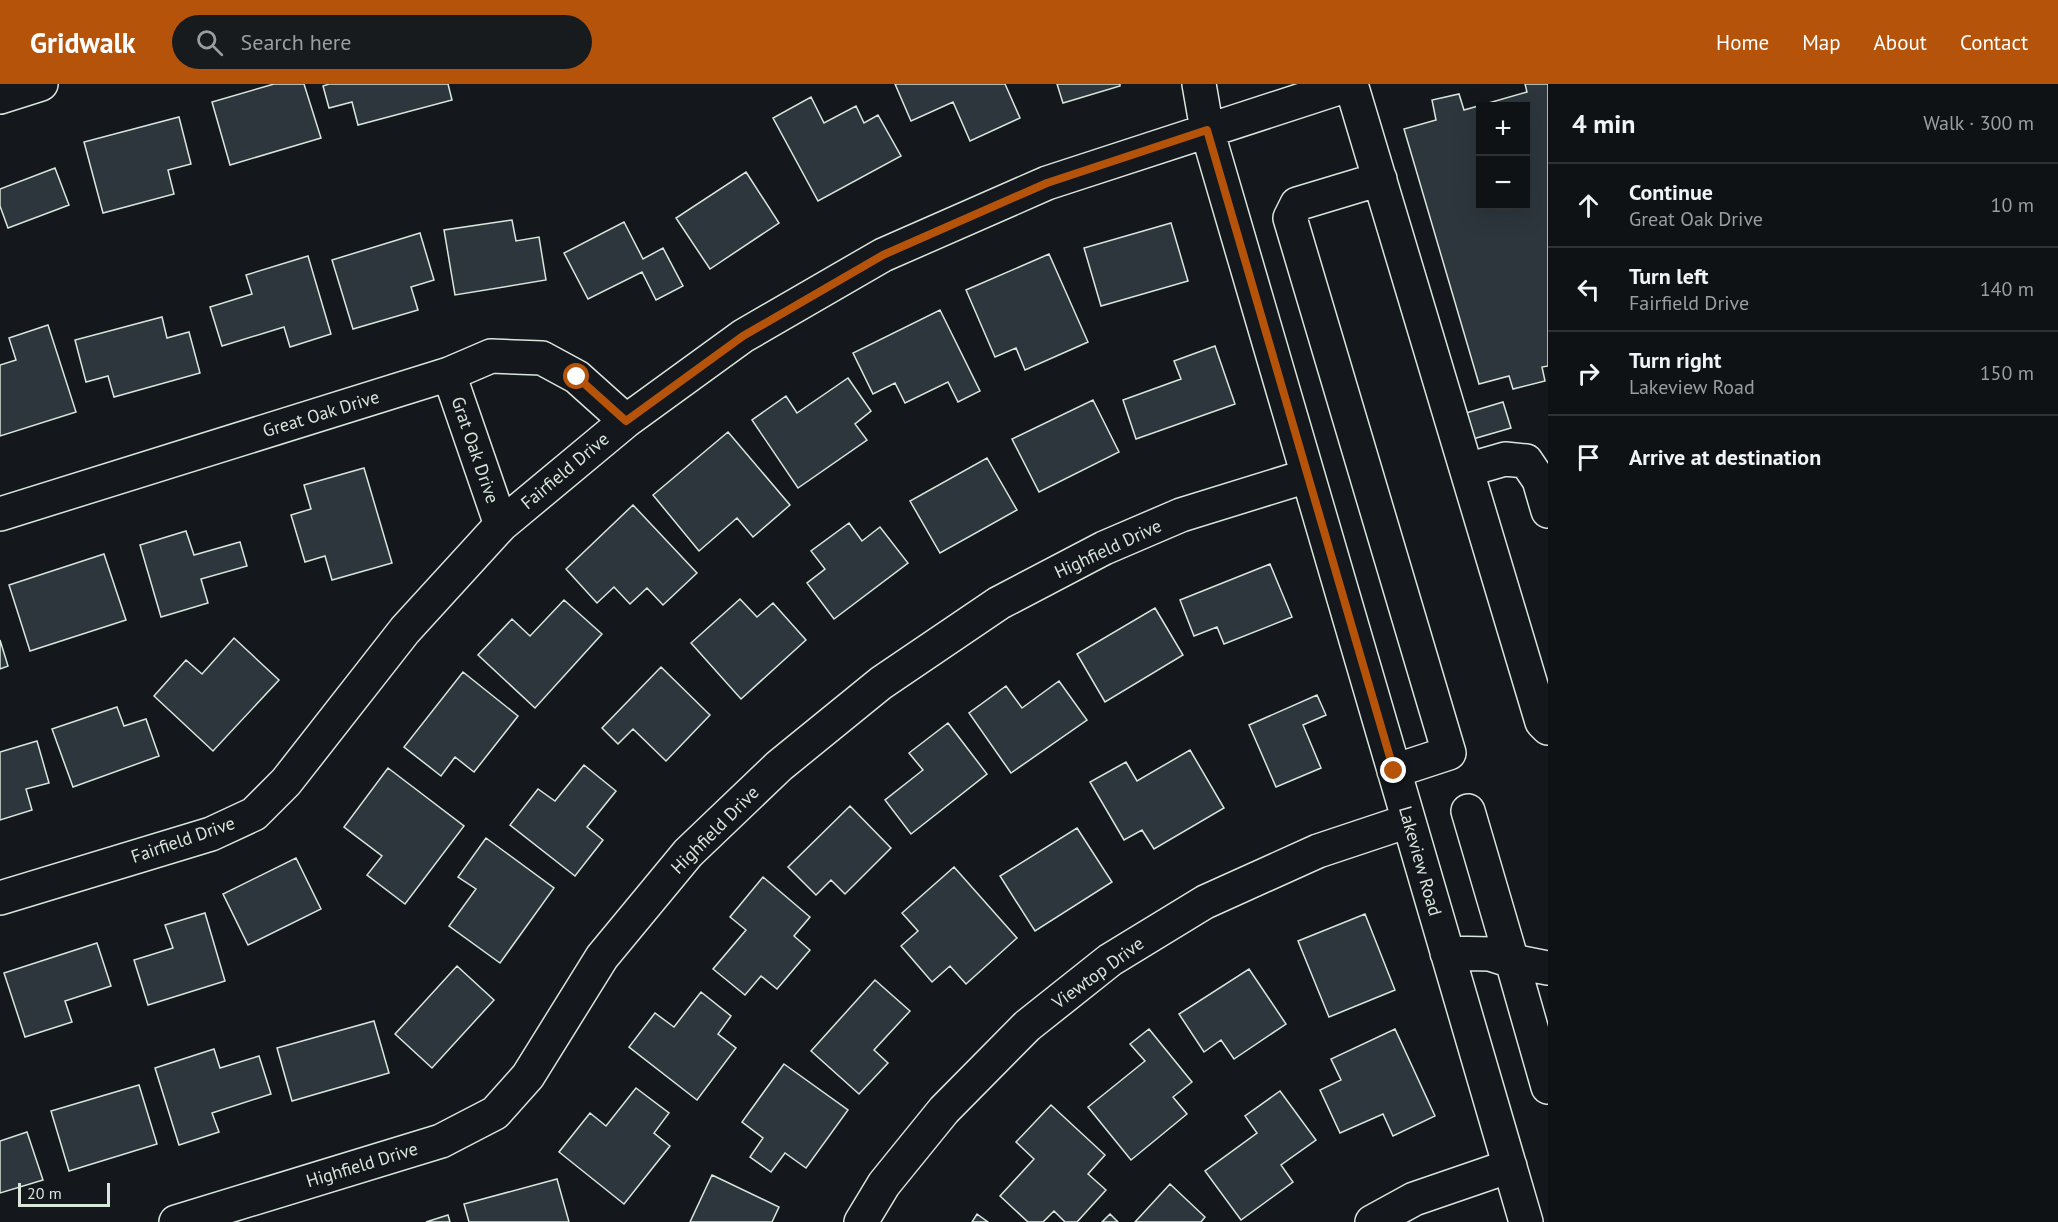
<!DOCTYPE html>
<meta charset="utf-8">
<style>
:root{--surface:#0f1215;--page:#181b1e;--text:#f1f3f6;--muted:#9b9ea0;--line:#2f3234;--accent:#b45309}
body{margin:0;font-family:"PT Sans",sans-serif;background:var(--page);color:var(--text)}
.controls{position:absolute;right:18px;top:18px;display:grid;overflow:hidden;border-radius:0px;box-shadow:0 6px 24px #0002}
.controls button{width:54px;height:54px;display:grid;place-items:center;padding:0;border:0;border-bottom:2px solid var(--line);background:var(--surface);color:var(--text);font:30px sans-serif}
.scale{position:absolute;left:18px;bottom:15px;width:92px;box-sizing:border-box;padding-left:6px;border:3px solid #d8e6dc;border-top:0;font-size:16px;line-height:21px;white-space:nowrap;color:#d8e6dc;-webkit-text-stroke:4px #14181c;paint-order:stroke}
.stop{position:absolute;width:18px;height:18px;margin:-14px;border:4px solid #b45309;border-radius:50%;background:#fff}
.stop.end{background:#b45309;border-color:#fff;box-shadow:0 2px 6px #0008}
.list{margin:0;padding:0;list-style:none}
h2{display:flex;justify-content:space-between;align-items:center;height:78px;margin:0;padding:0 24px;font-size:26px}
h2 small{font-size:20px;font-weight:400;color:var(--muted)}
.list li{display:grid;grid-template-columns:39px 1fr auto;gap:18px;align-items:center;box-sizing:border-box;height:84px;padding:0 24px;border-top:2px solid var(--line)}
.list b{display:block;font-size:22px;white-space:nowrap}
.list p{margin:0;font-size:20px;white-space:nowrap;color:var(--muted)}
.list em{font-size:20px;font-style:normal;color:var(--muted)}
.icon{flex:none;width:33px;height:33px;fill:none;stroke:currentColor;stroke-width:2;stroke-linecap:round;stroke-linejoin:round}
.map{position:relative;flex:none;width:1548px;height:1138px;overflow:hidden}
header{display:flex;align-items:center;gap:36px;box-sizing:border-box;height:84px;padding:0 30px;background:var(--accent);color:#fff}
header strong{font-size:28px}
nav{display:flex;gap:33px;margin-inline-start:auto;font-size:21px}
.search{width:420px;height:54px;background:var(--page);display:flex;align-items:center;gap:15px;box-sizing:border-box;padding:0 21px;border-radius:33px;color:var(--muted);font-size:22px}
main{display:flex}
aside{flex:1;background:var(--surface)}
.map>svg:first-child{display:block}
.building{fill:#2c363c;stroke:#d8e6dc;stroke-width:1.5;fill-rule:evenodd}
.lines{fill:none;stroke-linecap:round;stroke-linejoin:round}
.minor-casing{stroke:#d8e6dc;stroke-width:36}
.minor{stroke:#14181c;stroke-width:33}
.route{stroke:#b45309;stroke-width:8}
.labels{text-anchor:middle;stroke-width:4.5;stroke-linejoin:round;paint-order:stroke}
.street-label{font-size:18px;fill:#d8e6dc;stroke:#14181c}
</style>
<header>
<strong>Gridwalk</strong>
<div class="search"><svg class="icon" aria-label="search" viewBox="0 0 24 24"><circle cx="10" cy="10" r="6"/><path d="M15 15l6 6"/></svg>Search here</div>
<nav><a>Home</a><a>Map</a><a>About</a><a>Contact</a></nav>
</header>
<main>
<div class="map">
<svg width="1548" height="1138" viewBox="0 0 1548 1138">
<rect width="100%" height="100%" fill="#14181c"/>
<path class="building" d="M 274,0 L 304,0 L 321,54 L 230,81 L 212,18 Z
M 329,0 L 448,0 L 452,16 L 358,41 L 352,18 L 329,24 L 323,2 Z
M 895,0 L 1005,0 L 1020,34 L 970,57 L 953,18 L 911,37 Z
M 1057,0 L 1120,0 L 1120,2 L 1063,19 Z
M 1525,0 L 1548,0 L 1548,282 L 1542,283 L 1545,297 L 1513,305 L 1509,292 L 1479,300 L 1404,45 L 1436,36 L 1432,16 L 1459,10 L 1464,26 L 1527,8 ZM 1480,22 L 1526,22 L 1526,122 L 1480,122 Z
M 811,13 L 824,39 L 856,22 L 864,39 L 878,31 L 901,72 L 818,117 L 773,34 Z
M 179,33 L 191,80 L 168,86 L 174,110 L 103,129 L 84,58 Z
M 55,84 L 69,121 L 8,144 L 0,122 L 0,105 Z
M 746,88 L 779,139 L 710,185 L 676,134 Z
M 512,136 L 516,157 L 539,153 L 546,196 L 455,211 L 444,146 Z
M 624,138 L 643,175 L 663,164 L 683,202 L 656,216 L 642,188 L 588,215 L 564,169 Z
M 1171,139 L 1188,197 L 1101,222 L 1084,164 Z
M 420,149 L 434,196 L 411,203 L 418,226 L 353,245 L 332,176 Z
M 1049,170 L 1088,258 L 1025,286 L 1016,264 L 995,273 L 966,206 Z
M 308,172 L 331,250 L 290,263 L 284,243 L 222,262 L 210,223 L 252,210 L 246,191 Z
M 940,226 L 980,307 L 958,318 L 948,298 L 905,319 L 895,299 L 873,310 L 853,269 Z
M 162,233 L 167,254 L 189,248 L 200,289 L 114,313 L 108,292 L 86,298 L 75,256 Z
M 48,241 L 76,328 L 0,352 L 0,281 L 16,276 L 9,254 Z
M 1215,262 L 1235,320 L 1136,355 L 1123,316 L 1181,295 L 1174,277 Z
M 848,294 L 871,327 L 855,340 L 867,356 L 798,404 L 752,336 L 786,312 L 797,329 Z
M 1093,316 L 1119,368 L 1039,408 L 1012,355 Z
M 1503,318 L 1511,344 L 1473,355 L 1466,329 Z
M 728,348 L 790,421 L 753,453 L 737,434 L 699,467 L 653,411 Z
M 987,374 L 1017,426 L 940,469 L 910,417 Z
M 364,384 L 392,479 L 332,496 L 325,472 L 305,478 L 291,431 L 311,425 L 304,401 Z
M 633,421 L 697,489 L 663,521 L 647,504 L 630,520 L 614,503 L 597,519 L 566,485 Z
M 849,439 L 862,457 L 880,443 L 908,479 L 834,535 L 807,499 L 825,485 L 811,467 Z
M 186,447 L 194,471 L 240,458 L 247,482 L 201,495 L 208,519 L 161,533 L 140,461 Z
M 104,470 L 126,536 L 30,567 L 9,501 Z
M 1270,480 L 1292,533 L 1224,560 L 1217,543 L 1194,552 L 1180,516 Z
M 740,515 L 757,533 L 773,519 L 806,556 L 741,615 L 691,559 Z
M 564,516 L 602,550 L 535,624 L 478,571 L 512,535 L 530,552 Z
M 1155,524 L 1183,571 L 1105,618 L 1077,570 Z
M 234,554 L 279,596 L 213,667 L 154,612 L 186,576 L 202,590 Z
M 0,556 L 8,582 L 0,585 Z
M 661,583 L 710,631 L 666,677 L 633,645 L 618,660 L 602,644 Z
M 463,588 L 518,632 L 474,688 L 455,673 L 441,692 L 404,663 Z
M 1059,597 L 1087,636 L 1011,689 L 969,629 L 1006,602 L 1022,624 Z
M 1317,611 L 1326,631 L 1303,641 L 1321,684 L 1276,703 L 1249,641 Z
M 117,623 L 124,642 L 146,635 L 159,672 L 73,703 L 52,645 Z
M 948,639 L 987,690 L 911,750 L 885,716 L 923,686 L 909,669 Z
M 37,657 L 49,699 L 26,705 L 32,726 L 0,736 L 0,668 Z
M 1190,666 L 1224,724 L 1154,765 L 1142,746 L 1124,756 L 1090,698 L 1126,678 L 1137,697 Z
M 584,681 L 616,707 L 587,743 L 603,756 L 575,792 L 510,741 L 538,705 L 555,717 Z
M 388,684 L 464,742 L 405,820 L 367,791 L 382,772 L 344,743 Z
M 850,722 L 891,764 L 845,810 L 831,796 L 816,811 L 788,783 Z
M 1077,744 L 1112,798 L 1035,847 L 1000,792 Z
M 486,754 L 554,804 L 500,879 L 449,842 L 476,805 L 458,793 Z
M 296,774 L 321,825 L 248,861 L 223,810 Z
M 954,783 L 1017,854 L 966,900 L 950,882 L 932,898 L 901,862 L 918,847 L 902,829 Z
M 763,793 L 810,833 L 794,852 L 810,866 L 777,905 L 761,892 L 745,911 L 713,885 L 746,846 L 730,833 Z
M 205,829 L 225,897 L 148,921 L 134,876 L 173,864 L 165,841 Z
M 1365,830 L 1395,906 L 1329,933 L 1298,857 Z
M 97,859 L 111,902 L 65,917 L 72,938 L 25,953 L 4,889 Z
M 457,882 L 494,916 L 432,984 L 395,950 Z
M 1249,885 L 1286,940 L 1234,975 L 1221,956 L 1204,968 L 1179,930 Z
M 875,896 L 910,927 L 874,966 L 888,979 L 859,1010 L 811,967 Z
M 701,908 L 731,932 L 718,950 L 736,964 L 697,1016 L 629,963 L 655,929 L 674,943 Z
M 374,937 L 389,989 L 292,1017 L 277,964 Z
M 1149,945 L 1192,998 L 1173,1013 L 1187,1030 L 1131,1076 L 1088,1023 L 1145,977 L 1130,960 Z
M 1395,945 L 1435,1032 L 1393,1052 L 1383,1030 L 1340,1049 L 1320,1006 L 1341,996 L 1331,975 Z
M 214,965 L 220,984 L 259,972 L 271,1010 L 212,1029 L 219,1048 L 179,1061 L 155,984 Z
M 784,980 L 848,1026 L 806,1084 L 785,1069 L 771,1088 L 750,1073 L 763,1054 L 742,1038 Z
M 139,1001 L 157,1060 L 69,1087 L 51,1027 Z
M 636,1004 L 669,1029 L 654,1049 L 670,1062 L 624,1120 L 559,1068 L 590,1029 L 606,1042 Z
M 1280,1007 L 1316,1056 L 1281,1081 L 1293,1098 L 1241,1136 L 1205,1087 L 1257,1049 L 1245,1032 Z
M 1051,1021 L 1105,1071 L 1088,1090 L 1106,1106 L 1077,1138 L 1065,1138 L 1054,1127 L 1043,1138 L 1028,1138 L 1000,1112 L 1034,1075 L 1016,1058 Z
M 27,1048 L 43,1096 L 0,1109 L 0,1057 Z
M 712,1091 L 779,1123 L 772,1138 L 690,1138 Z
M 557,1095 L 569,1138 L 469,1138 L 464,1120 Z
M 1170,1100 L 1205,1133 L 1201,1138 L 1135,1138 Z
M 977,1130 L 988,1138 L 972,1138 Z
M 1110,1130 L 1118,1138 L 1102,1138 Z
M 448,1131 L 450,1138 L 426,1138 Z"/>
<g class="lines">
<g class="minor-casing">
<path id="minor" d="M 1199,0 L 1207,46 L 1526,1138
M 0,13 L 41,0
M 1380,95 L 1297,120 L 1290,134 L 1449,669 L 1394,687
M 449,290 L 501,441
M 1467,386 L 1505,375 L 1526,377 L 1539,396 L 1548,427
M 0,430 L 449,290 L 491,272 L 542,274 L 577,293 L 626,337
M 1468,727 L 1512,877 L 1548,884
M 0,814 L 211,750 L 254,730 L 286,698 L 405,546 L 501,441 L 626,337 L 743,252 L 883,171 L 1047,99 L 1351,0 L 1542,638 L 1548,644
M 1447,869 L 1490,870 L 1512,877 L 1548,1003
M 176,1138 L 441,1057 L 495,1029 L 528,992 L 602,873 L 688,769 L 779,682 L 881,599 L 999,519 L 1104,464 L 1181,431 L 1307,392
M 861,1138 L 884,1100 L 944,1026 L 1027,942 L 1110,876 L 1205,818 L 1318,767 L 1408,737
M 1372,1138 L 1414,1115 L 1510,1082"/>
</g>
<use href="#minor" class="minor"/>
</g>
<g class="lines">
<path class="route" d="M 577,293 L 626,337 L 743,252 L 883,171 L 1047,99 L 1207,46 L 1394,687"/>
</g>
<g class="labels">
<g class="street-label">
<text transform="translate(321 330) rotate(-17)" y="6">Great Oak Drive</text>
<text transform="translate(475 366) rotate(71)" y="6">Grat Oak Drive</text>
<text transform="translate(565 387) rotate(-40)" y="6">Fairfield Drive</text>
<text transform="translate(1108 465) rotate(-25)" y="6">Highfield Drive</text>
<text transform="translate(715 746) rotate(-45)" y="6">Highfield Drive</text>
<text transform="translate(183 756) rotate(-19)" y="6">Fairfield Drive</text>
<text transform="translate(1420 777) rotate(74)" y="6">Lakeview Road</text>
<text transform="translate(1098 889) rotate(-36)" y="6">Viewtop Drive</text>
<text transform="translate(362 1081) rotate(-17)" y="6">Highfield Drive</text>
</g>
</g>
</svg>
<div class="controls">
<button>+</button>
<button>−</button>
</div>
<div class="scale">20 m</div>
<div class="stop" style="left:577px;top:293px"></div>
<div class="stop end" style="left:1394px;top:687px"></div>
</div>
<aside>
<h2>4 min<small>Walk · 300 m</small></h2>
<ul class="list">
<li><svg class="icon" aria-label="ahead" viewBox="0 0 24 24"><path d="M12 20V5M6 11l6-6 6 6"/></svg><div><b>Continue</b><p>Great Oak Drive</p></div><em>10 m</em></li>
<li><svg class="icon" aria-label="left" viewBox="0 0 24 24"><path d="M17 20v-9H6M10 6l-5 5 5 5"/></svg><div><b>Turn left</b><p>Fairfield Drive</p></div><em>140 m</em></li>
<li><svg class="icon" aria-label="right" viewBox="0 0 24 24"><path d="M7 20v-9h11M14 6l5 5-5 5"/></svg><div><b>Turn right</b><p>Lakeview Road</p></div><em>150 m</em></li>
<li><svg class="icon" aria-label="arrive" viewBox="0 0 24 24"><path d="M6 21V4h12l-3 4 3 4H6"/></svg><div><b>Arrive at destination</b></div></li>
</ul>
</aside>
</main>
